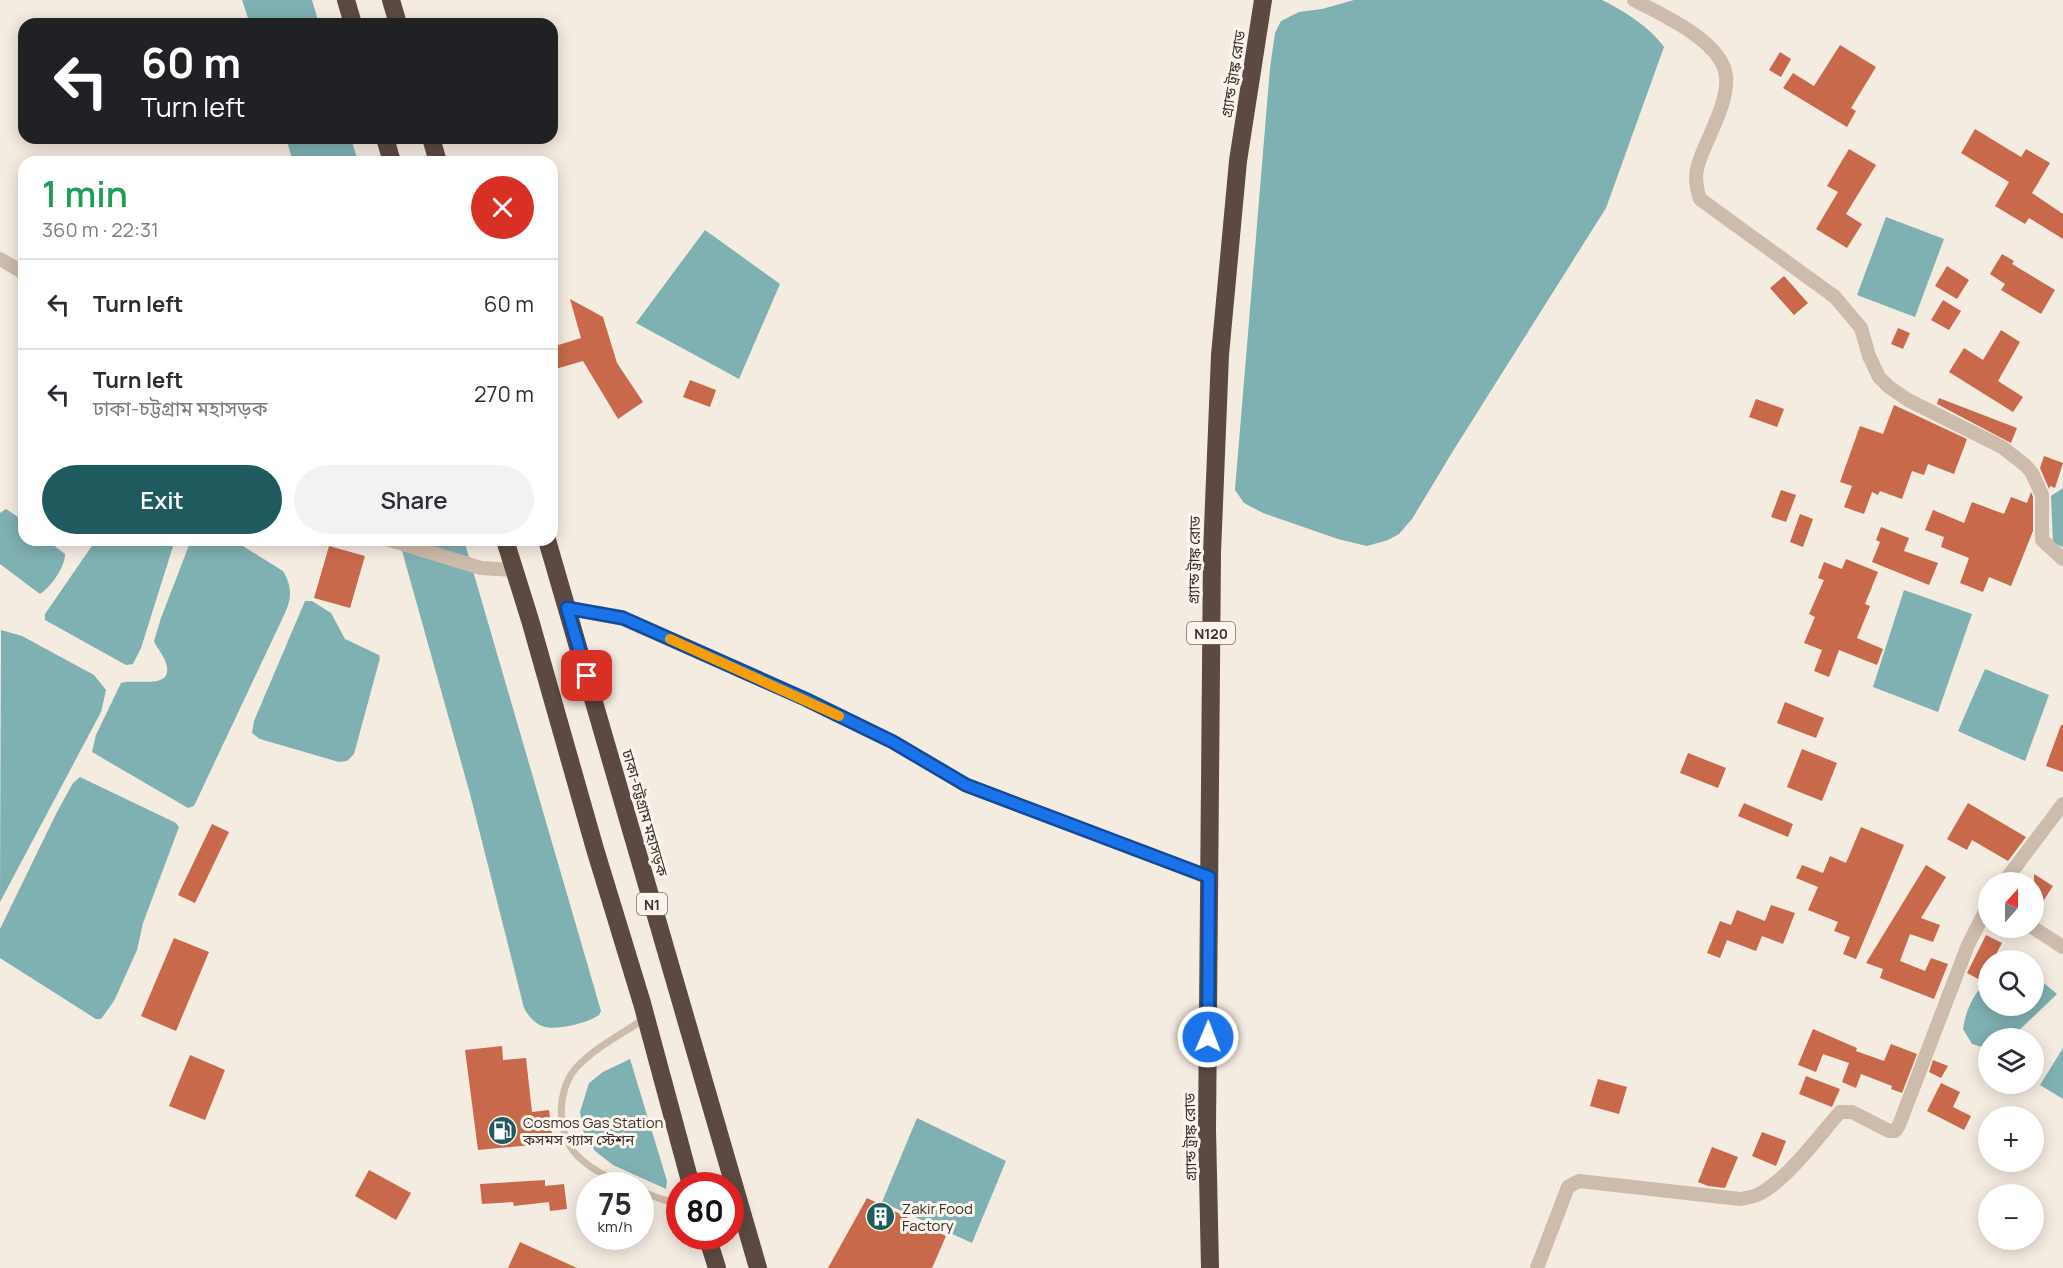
<!DOCTYPE html>
<html lang="en">
<head>
<meta charset="utf-8">
<style>
  body { margin:0; font-family:Manrope,"Noto Sans Bengali",sans-serif; background:#f2f2f3; color:#2b2b33; height:100vh; display:flex; flex-direction:column; font-size:22px; white-space:nowrap }
  * { box-sizing:border-box; margin:0 }
  p { font-size:20px; color:#7c7c81 }
  .icon { flex:none; width:33px; height:33px; fill:none; stroke:currentColor; stroke-width:2; stroke-linecap:round; stroke-linejoin:round }
  .map { position:relative; flex:1; overflow:hidden }
  .panel { position:absolute; left:18px; top:156px; width:540px; height:390px; display:flex; flex-direction:column; background:#fff; border-radius:18px; box-shadow:0 3px 15px #0003 }
  .panel>* { flex:none }
  .top-card { position:absolute; left:18px; top:18px; width:540px; height:126px; border-radius:18px; box-shadow:0 3px 15px #0003; background:#202124; color:#fff; overflow:hidden }
  .needle { width:39px; rotate:21deg }
  .controls { position:absolute; left:1978px; top:872px; display:grid; gap:12px }
  .controls a { display:grid; place-items:center; width:66px; height:66px; border-radius:50%; background:#fff; box-shadow:0 3px 15px #0003; font-size:30px }
  .speed { position:absolute; left:576px; top:1172px; display:flex; gap:12px; font-size:30px; font-weight:700; text-align:center }
  .speed>* { display:grid; place-content:center; width:78px; height:78px; border-radius:50%; background:#fff; box-shadow:0 3px 15px #0003; line-height:1 }
  .speed small { font-size:15px; font-weight:400 }
  .speed .limit { border:9px solid #d22; background:#fff; color:#111 }
  .pin { position:absolute; display:grid; place-items:center; width:51px; height:51px; color:#fff; margin:-26px; border-radius:12px; box-shadow:0 3px 9px #0006 }
  .me { position:absolute; width:66px; margin:-33px; rotate:1deg; stroke-linejoin:round; filter:drop-shadow(0 0 4px #0008) }
  .turn { display:flex; align-items:center; gap:21px; height:126px; padding:0 24px; font-size:27px }
  .turn .icon { width:78px; height:78px; stroke-width:2.5 }
  .turn b { display:block; font-size:42px; line-height:51px }
  .round { display:grid; place-items:center; flex:none; width:63px; height:63px; border-radius:32px; background:#f2f2f3 }
  .headline { display:flex; align-items:center; justify-content:space-between; height:102px; padding:0 24px }
  h1 { font-size:36px; font-weight:600; line-height:45px; color:#1e9e55 }
  .action { display:flex; gap:12px; margin-top:auto; padding:12px 24px }
  .action a { flex:1; height:69px; border-radius:36px; background:#1f5a5e; color:#fff; font-size:24px; font-weight:600; line-height:69px; text-align:center }
  .action a+a { background:#f2f2f3; color:#2b2b33 }
  ul { padding:0; list-style:none }
  li { display:flex; align-items:center; gap:18px; height:90px; padding:0 24px; border-top:2px solid #e1e1e2 }
  li div { flex:1 }
  li b { display:block; font-size:22px }
  li em { font-style:normal }
  .map>svg:first-child { display:block }
</style>
</head>
<body>
<div class="map">
<svg width="2063" height="1268" viewBox="0 0 2063 1268">
  <rect width="100%" height="100%" fill="#f4ebe1"/>
  <!-- water -->
  <path fill="#7fb0b2" d="M242,0h70l7,24h-69z
    M1354,0h248c22,11 48,27 62,47l-58,161 -153,243 -41,68 -13,15 -11,6 -21,6 -29,-7 -75,-26 -19,-10 -9,-13 35,-422 5,-35 6,-12 18,-9 23,-3z
    M286,138h65l7,24h-65z
    M1886,217l58,22 -29,78 -58,-22z
    M705,230l75,54 -41,95 -103,-56z
    M2063,488v59l-10,-4 -2,-47z
    M6,509l18,12v19h23l18,14c0,13 -14,33 -25,40l-40,-30v-51z
    M96,540h79l-34,108 -8,16 -7,1 -81,-45v-6z
    M191,540h42l50,31c9,15 9,27 2,42l-91,193 -6,2 -96,-56 4,-17 25,-52c12,-5 54,8 45,-20 -2,-8 -9,-14 -12,-22l7,-23z
    M399,540h65l137,471 -2,4c-11,8 -41,15 -54,12 -10,-3 -16,-10 -21,-19l-54,-214z
    M1904,590l68,24 -34,98 -65,-25z
    M305,601h7l19,12 14,26 34,16 1,3 -26,96 -7,7 -8,1 -79,-23 -8,-6 2,-12z
    M1,630l21,6 72,39 12,15 -5,22 -101,190z
    M1985,669l64,26 -24,66 -67,-30z
    M80,777l96,46 3,4 -36,96 -6,27 -23,51 -13,18h-5l-96,-61v-29l56,-115 17,-31z
    M2034,975l23,19 -46,44h-22v11l-17,-5 -9,-15c3,-20 11,-36 26,-50v26h45z
    M2063,1048v51l-23,-14z
    M630,1059l37,122 -1,8 -53,-24 -18,-14 -11,-17 -4,-22 9,-29 14,-11z
    M917,1118l89,43 -34,82 -90,-41z"/>
  <!-- building -->
  <path fill="#c8694b" d="M1840,45l36,22 -25,41 5,3 -9,16 -64,-39 10,-15 21,13z
    M1780,52l11,7 -10,18 -12,-7z
    M1975,129l46,28 5,-8 24,14 -18,30 31,21v25l-34,-21 -4,6 -30,-18 14,-24 -48,-29z
    M1849,149l27,16 -30,49 16,10 -15,24 -31,-19 22,-37 -11,-6z
    M2002,254l12,7 -2,3 43,26 -14,24 -40,-24 4,-6 -15,-10z
    M1947,266l22,14 -12,19 -22,-13z
    M1784,276l24,27 -14,12 -24,-27z
    M570,299l33,18 14,46 26,39 -25,17 -35,-58 -31,9v-23l29,-9z
    M1943,300l18,11 -12,19 -18,-10z
    M1898,328l12,5 -7,16 -12,-5z
    M2001,330l19,12 -22,39 25,16 -10,15 -64,-40 15,-24 19,12z
    M690,380l26,10 -6,17 -27,-10z
    M1939,398l78,30 -6,15 -74,-39z
    M1756,399l28,10 -7,18 -28,-10z
    M1894,405l73,34 -13,35 -26,-10 -4,11 -12,-4 -10,28 -22,-8 -2,4 -6,-3 -8,22 -20,-7 8,-21 -12,-4 20,-56 23,8z
    M2044,456l19,7 -8,25 -5,-2 -1,3 -9,-21z
    M1781,490l15,5 -10,27 -15,-5z
    M2031,492l2,5v34l-22,55 -22,-9 -6,15 -23,-9 9,-25 -28,-11 3,-10 -19,-7 8,-20 31,13 8,-21 32,12 7,-17 16,6z
    M1800,514l13,5 -10,28 -13,-5z
    M1881,527l28,11 -5,13 34,12 -9,22 -57,-23 8,-20 -4,-2z
    M329,546l36,10 -15,52 -36,-10z
    M1846,559l32,13 -13,32 5,2 -13,32 26,11 -6,16 -38,-15 -10,27 -15,-6 8,-21 -18,-7 11,-26 -6,-3 15,-34 -6,-2 6,-16 18,7z
    M1785,702l39,16 -8,20 -39,-15z
    M2061,725h2v47l-17,-6z
    M1802,749l35,14 -15,38 -35,-14z
    M1688,753l38,15 -8,20 -38,-15z
    M1744,803l49,21 -5,13 -50,-21z
    M1968,803l58,34 -18,24 -36,-21 -5,10 -20,-11z
    M212,824l17,8 -34,71 -17,-8z
    M1861,827l43,18 -48,114 -13,-5 7,-17 -16,-6 4,-9 -30,-12 10,-23 -22,-9 6,-13 21,8 7,-17 16,7z
    M1926,865l20,12 -25,41 19,7 -7,17 -23,-8 -10,27 25,10 6,-13 17,6 -14,35 -54,-21 3,-9 -17,-6z
    M2034,874l19,12 -19,29z
    M1771,905l24,8 -12,31 -21,-8 -6,15 -29,-11 -7,18 -13,-5 13,-32 11,4 6,-15 28,11z
    M1986,935l16,8 -9,17h-4v7l-7,14 -15,-8z
    M174,938l35,14 -33,79 -35,-15z
    M1813,1029l44,19 -1,3 28,10 7,-17 26,10 -15,39 -11,-4 1,-3 -31,-12 -5,14 -14,-6 7,-19 -26,-9 -7,18 -18,-7z
    M502,1046l1,14 23,-2 6,54 17,-2 4,33 -75,7 -13,-100z
    M190,1055l35,15 -20,50 -36,-14z
    M1933,1060l15,6 -7,12 -12,-6z
    M1806,1076l34,13 -8,18 -33,-13z
    M1598,1079l29,8 -8,27 -29,-8z
    M1941,1083l19,9 -7,15 18,9 -7,14 -37,-19z
    M1762,1132l24,9 -10,25 -24,-10z
    M1712,1147l26,10 -13,31 -17,-2 -10,-4z
    M369,1170l42,23 -15,27 -41,-24z
    M545,1180v6l19,-2 3,25 -17,2 -1,-9 -35,4 -1,-4 -31,2 -2,-20z
    M867,1198l79,38 -14,32h-104z
    M520,1242l57,26h-69z"/>
  <g fill="none" stroke-linecap="round" stroke-linejoin="round">
    <!-- lane -->
    <path stroke="#cdbbac" stroke-width="7" d="M626,1185c-15,-6 -32,-14 -44,-25 -26,-21 -27,-68 -6,-92 18,-20 46,-34 68,-49
      M640,1191l21,8 19,5"/>
    <!-- street -->
    <path stroke="#cdbbac" stroke-width="14" d="M1634,0c28,15 88,41 92,76 2,22 -11,47 -19,66 -10,23 -15,33 -7,57l135,98 26,31 8,28 10,21 10,10 19,13 94,47 23,18 7,8 10,22v45l21,19
      M0,259l24,14
      M390,540l91,28 33,2
      M567,608l56,11 182,80 88,43 73,43 243,92
      M2004,882l59,-78
      M2032,927l31,20
      M1537,1268l31,-81 11,-6 161,18c6,-1 13,-2 19,-5 28,-14 60,-58 81,-82h12l37,19h6l4,-6 69,-180 21,-41"/>
    <!-- highway -->
    <path stroke="#5c4a42" stroke-width="18" d="M346,0l7,24
      M391,0l7,24
      M385,138l7,24
      M431,138l7,24
      M505,540l25,80 65,229 47,154 49,182
      M547,540l211,728
      M707,1236l10,32
      M1210,1268l-3,-139 5,-576 8,-198 18,-194 25,-161"/>
  </g>
  <g fill="none" stroke-linecap="round" stroke-linejoin="round">
    <defs>
      <path id="route" d="M587,676l-20,-68 56,10 182,81 88,43 73,43 243,92 -1,160"/>
    </defs>
    <!-- route casing -->
    <use href="#route" stroke="#114b97" stroke-width="15"/>
    <!-- route -->
    <use href="#route" stroke="#1a73e8" stroke-width="10"/>
    <!-- slow -->
    <path stroke="#f59e0b" stroke-width="10" d="M670,639l169,77"/>
  </g>
  <!-- icons -->
  <defs>
    <symbol id="fuel-disc" viewBox="-11 -11 22 22"><circle r="9.5" fill="#1f5a5e" stroke="#fbf5ee"/><path d="M-5.5-6h7V0h2V4h1.3V-2.5L3-4.5l.8-.8L6-3V5H2.5V1h-1V6h-7ZM-4.2-4.7v3.2H.2V-4.7Z" fill="#fff"/></symbol>
    <symbol id="building-disc" viewBox="-11 -11 22 22"><circle r="9.5" fill="#1f5a5e" stroke="#fbf5ee"/><path d="M-4-6H4V6H1V3H-1V6H-4ZM-2.5-4.3h1.7v1.8h-1.7ZM.8-4.3h1.7v1.8H.8ZM-2.5-1h1.7V.8h-1.7ZM.8-1h1.7V.8H.8Z" fill="#fff"/></symbol>
  </defs>
  <g fill-rule="evenodd">
    <use href="#fuel-disc" x="486" y="1114" width="33" height="33"/>
    <use href="#building-disc" x="864" y="1200" width="33" height="33"/>
  </g>
  <g text-anchor="middle" dominant-baseline="central" stroke-width="6" stroke-linejoin="round" paint-order="stroke">
    <!-- shield labels -->
    <g fill="#fbf5ee" stroke="#756b66" stroke-width="1.5">
      <rect x="1187" y="622" width="48" height="22" rx="4.5"/>
      <rect x="637" y="893" width="30" height="22" rx="4.5"/>
    </g>
    <g font-size="14" font-weight="bold" fill="#3b302b">
      <text x="1211" y="633">N120</text>
      <text x="652" y="904">N1</text>
    </g>
    <!-- street labels -->
    <g font-size="15" fill="#3b302b" stroke="#fbf5ee">
      <text transform="translate(1233 74) rotate(-81)">গ্র্যান্ড ট্রাঙ্ক রোড</text>
      <text transform="translate(1194 560) rotate(-89)">গ্র্যান্ড ট্রাঙ্ক রোড</text>
      <text transform="translate(645 813) rotate(74)">ঢাকা-চট্টগ্রাম মহাসড়ক</text>
      <text transform="translate(1190 1137) rotate(-91)">গ্র্যান্ড ট্রাঙ্ক রোড</text>
    </g>
    <!-- poi labels -->
    <g font-size="15" fill="#3b302b" stroke="#fbf5ee" text-anchor="start">
      <text x="523" y="1122">Cosmos Gas Station<tspan x="523" dy="17">কসমস গ্যাস স্টেশন</tspan></text>
      <text x="902" y="1208">Zakir Food<tspan x="902" dy="17">Factory</tspan></text>
    </g>
  </g>
</svg>
<div class="controls">
<a><svg class="needle" viewBox="-14 -14 28 28"><path d="M0-13l5 13h-10z" fill="#e53935"/><path d="M0 13l5-13h-10z" fill="#7c7c81"/></svg></a>
<a><svg class="icon" aria-label="search" viewBox="0 0 24 24"><circle cx="10" cy="10" r="6"/><path d="M15 15l6 6"/></svg></a>
<a><svg class="icon" aria-label="layers" viewBox="0 0 24 24"><path d="M12 4l9 5-9 5-9-5zM3 14l9 5 9-5"/></svg></a>
<a>+</a>
<a>−</a>
</div>
<div class="speed"><div>75<small>km/h</small></div><div class="limit">80</div></div>
<div class="pin" style="left:587px;top:676px;background:#d93025"><svg class="icon" aria-label="arrive" viewBox="0 0 24 24"><path d="M6 21V4h12l-3 4 3 4H6"/></svg></div>
<svg class="me" style="left:1208px;top:1037px" viewBox="-20 -20 40 40"><circle r="17" fill="#1a73e8" stroke="#fff" stroke-width="3"/><path d="M0-11L8 9 0 5-8 9z" fill="#fff"/></svg>
<div class="top-card">
<div class="turn"><svg class="icon" aria-label="left" viewBox="0 0 24 24"><path d="M17 20v-9H6M10 6l-5 5 5 5"/></svg><div><b>60 m</b>Turn left</div></div>
</div>
<section class="panel">
<div class="headline"><div><h1>1 min</h1><p>360 m · 22:31</p></div><a class="round" style="background:#d93025;color:#fff"><svg class="icon" aria-label="close" viewBox="0 0 24 24"><path d="M6 6l12 12M18 6L6 18"/></svg></a></div>
<ul>
<li><svg class="icon" aria-label="left" viewBox="0 0 24 24"><path d="M17 20v-9H6M10 6l-5 5 5 5"/></svg><div><b>Turn left</b></div><em>60 m</em></li>
<li><svg class="icon" aria-label="left" viewBox="0 0 24 24"><path d="M17 20v-9H6M10 6l-5 5 5 5"/></svg><div><b>Turn left</b><p>ঢাকা-চট্টগ্রাম মহাসড়ক</p></div><em>270 m</em></li>
</ul>
<div class="action"><a>Exit</a><a>Share</a></div>
</section>
</div>
</body>
</html>
